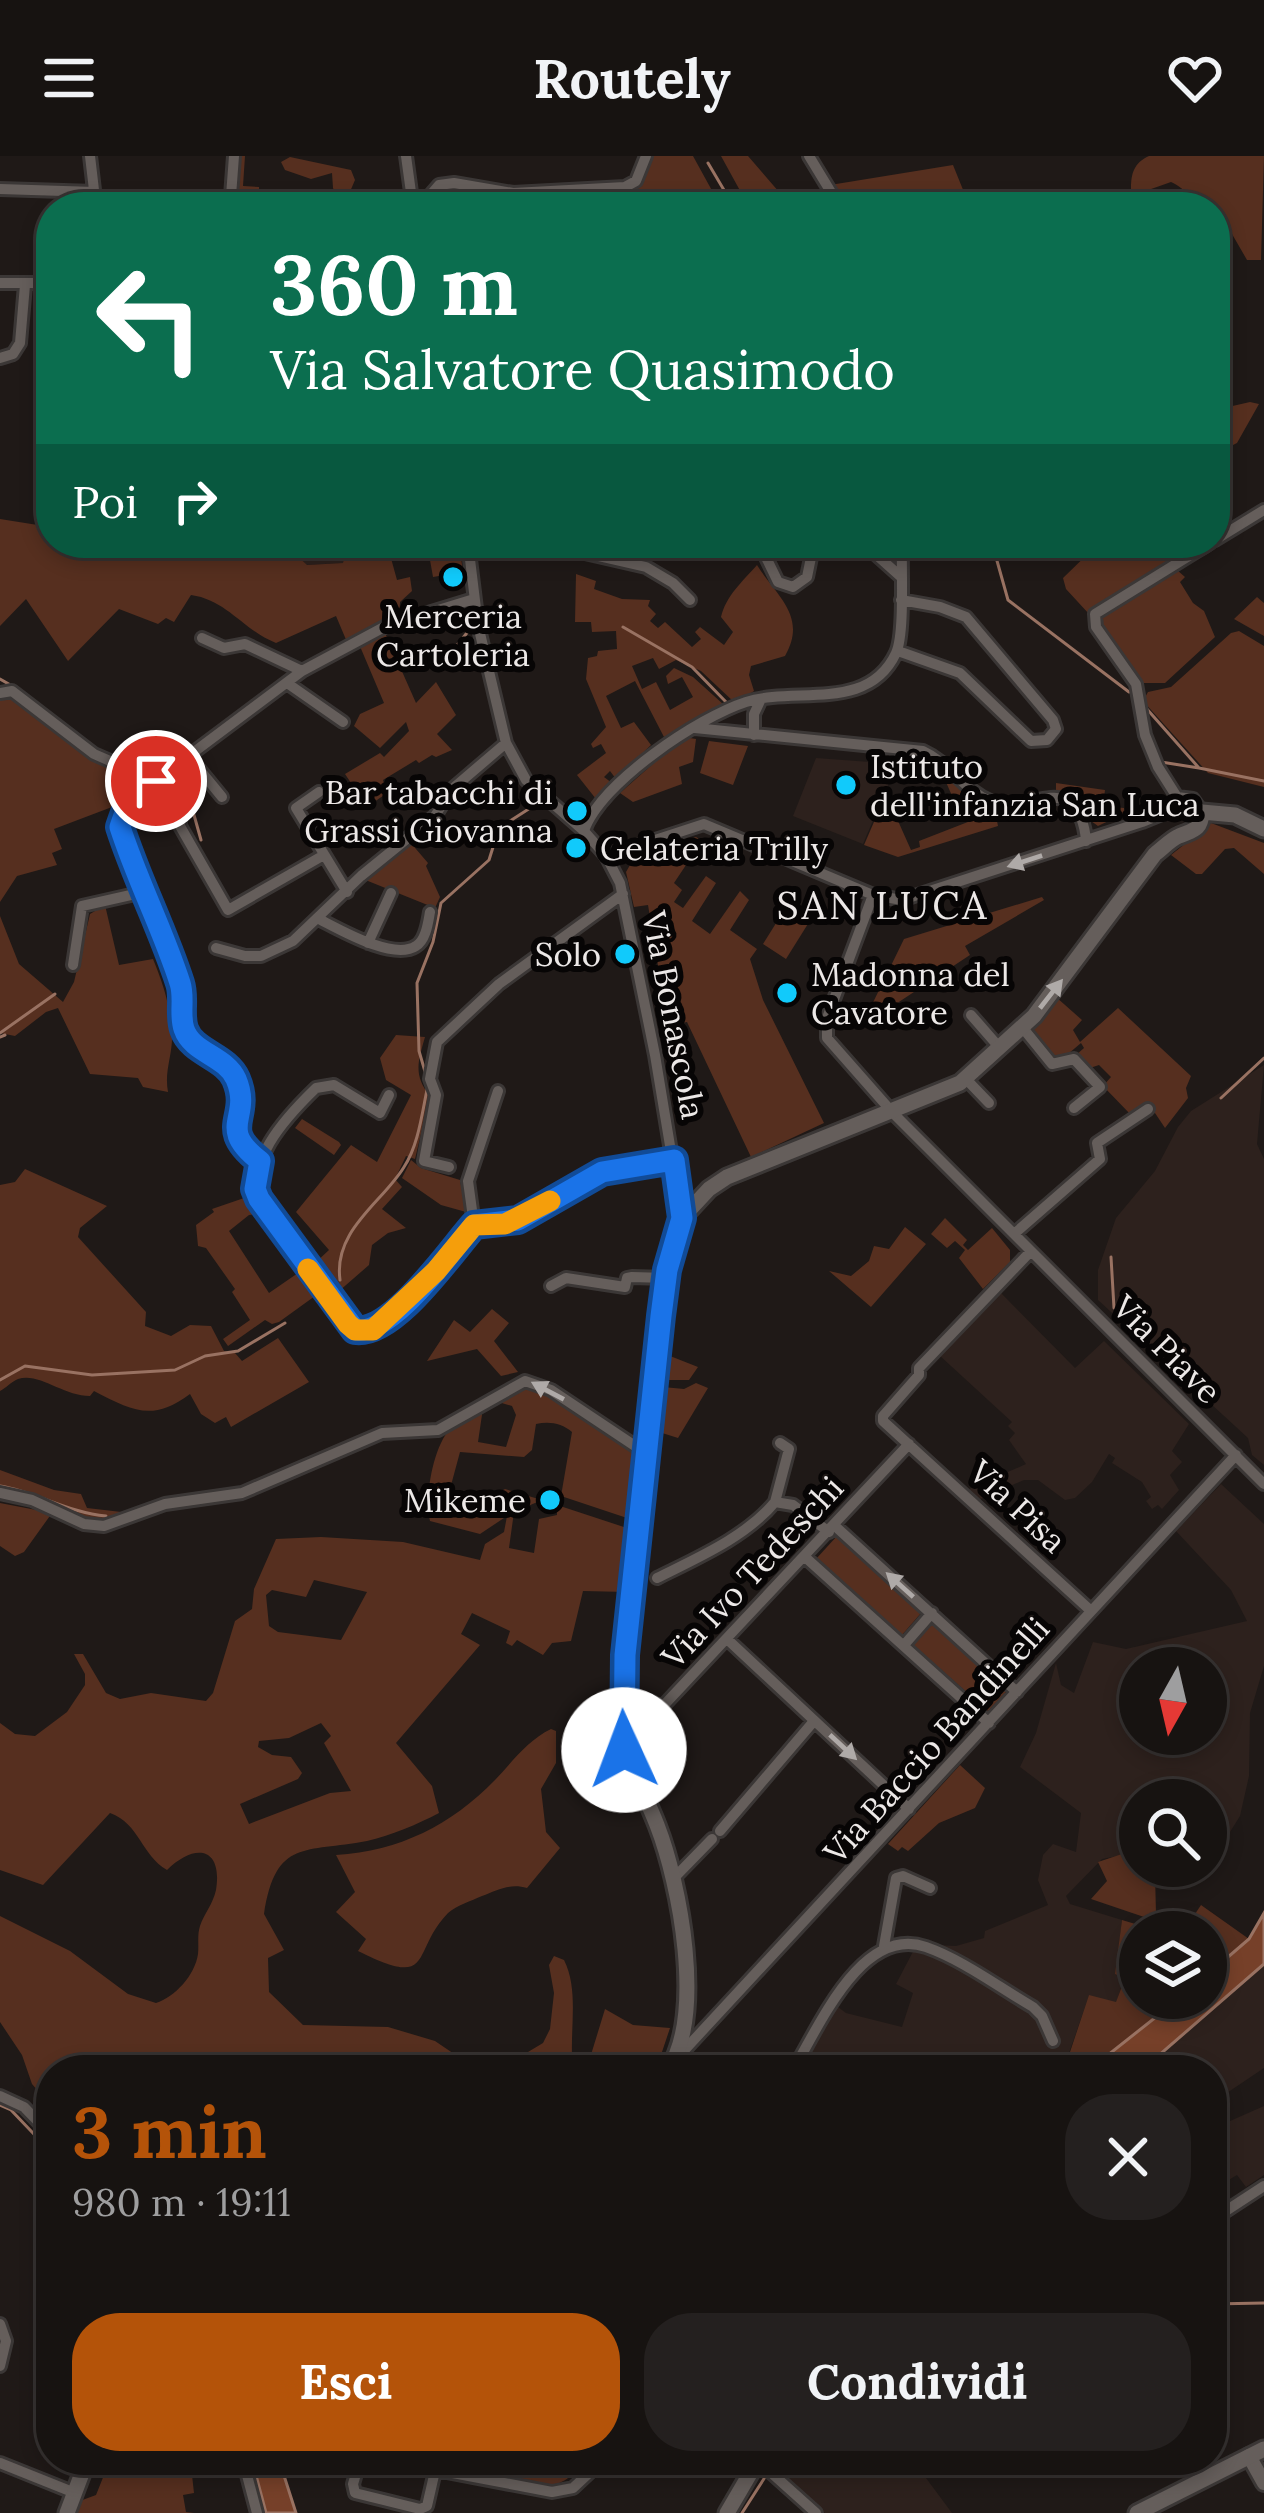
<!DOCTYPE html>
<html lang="it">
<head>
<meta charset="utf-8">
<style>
  body { margin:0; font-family:Lora,serif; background:#24201f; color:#f1f3f6; height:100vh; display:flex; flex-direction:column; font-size:45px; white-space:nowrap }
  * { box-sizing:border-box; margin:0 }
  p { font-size:39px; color:#9e9e9f }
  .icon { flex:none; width:66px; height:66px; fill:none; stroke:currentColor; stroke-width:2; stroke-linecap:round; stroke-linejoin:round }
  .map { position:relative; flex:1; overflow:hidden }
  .drawer { position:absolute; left:36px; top:1899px; width:1191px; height:420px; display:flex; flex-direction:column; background:#171311; border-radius:48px; box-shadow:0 6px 18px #0003,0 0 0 3px #363231 }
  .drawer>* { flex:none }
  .hud { position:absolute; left:36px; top:36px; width:1194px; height:366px; border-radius:48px; box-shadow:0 6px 18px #0003,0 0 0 3px #363231; background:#0b6e4f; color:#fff; overflow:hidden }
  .needle { width:78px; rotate:188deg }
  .tools { position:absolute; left:1119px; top:1491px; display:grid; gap:24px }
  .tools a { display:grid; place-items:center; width:108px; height:108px; border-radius:50%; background:#171311; box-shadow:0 6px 18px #0003,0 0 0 3px #363231; font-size:60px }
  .pin { position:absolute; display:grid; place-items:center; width:102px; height:102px; color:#fff; margin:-51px; border:6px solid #fff; border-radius:50%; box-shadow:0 3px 12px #0007 }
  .me { position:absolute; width:132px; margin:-66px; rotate:358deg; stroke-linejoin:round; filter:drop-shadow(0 0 9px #0008) }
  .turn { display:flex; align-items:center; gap:42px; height:252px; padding:0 36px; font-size:54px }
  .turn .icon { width:156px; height:156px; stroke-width:2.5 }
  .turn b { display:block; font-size:84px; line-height:102px }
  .then { display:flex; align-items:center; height:114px; padding:0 36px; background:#0003; gap:24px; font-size:45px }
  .round { display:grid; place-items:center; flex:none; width:126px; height:126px; border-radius:48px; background:#24201f }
  .head { display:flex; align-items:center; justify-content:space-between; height:204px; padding:0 36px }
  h1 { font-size:72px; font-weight:700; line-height:90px; color:#b45309 }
  .action { display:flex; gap:24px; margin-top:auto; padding:24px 36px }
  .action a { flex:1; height:138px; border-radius:48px; background:#b45309; color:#fff; font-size:48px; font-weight:700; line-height:138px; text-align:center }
  .action a+a { background:#24201f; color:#f1f3f6 }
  header { display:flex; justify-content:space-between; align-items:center; height:156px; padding:0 36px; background:#171311; font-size:54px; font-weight:700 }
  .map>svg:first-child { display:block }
</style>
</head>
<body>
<header><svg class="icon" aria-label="menu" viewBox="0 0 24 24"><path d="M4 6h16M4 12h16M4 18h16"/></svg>Routely<svg class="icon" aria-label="heart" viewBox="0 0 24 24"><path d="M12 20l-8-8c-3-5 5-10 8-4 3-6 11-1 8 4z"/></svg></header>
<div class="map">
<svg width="1264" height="2357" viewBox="0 0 1264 2357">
  <rect width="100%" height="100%" fill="#1f1917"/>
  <!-- built -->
  <path fill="#2d211d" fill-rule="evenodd" d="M608,36l3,15h-107l-3,-8z
    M283,387h66l-5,20 -38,2z
    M816,602l81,6 -34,80 -70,-28z
    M1264,909l-7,79 7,15v306l-12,-10 -4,-17 -150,-138v-30l18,-52 39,-47 23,-44 13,-16z
    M1001,1137l74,75 29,-27 85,83 -17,27 10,11 -12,13 9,15 -17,19 -4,-4 -6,4 -6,-8 5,-4 -9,-15 -30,-19 3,-5 -6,-4 -17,28 -17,16 -10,2 -27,-20h-14l-46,20 -9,-11 57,-25 -17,-24 6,-7 -7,-7 4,-4 -73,-67z
    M1221,1328l43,40v142l-14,47 -1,63 -9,40 -20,32 -3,-4 -11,-1v-43h-66v52l-38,7 -36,37 4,8 52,16 -4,35 7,22 -9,26 -27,-7 -20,57 -2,11 19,6h-292l40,-66 12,9 56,14 11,-34 -17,-9 21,-40 39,2 28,-8 1,-7 63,-26 -10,-25 5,-25 10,-11 23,8 5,-39 -61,-46 16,-34 20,-70 5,22 13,8 19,-51 33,7 121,-28 -16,-31 -55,-59zM1140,1512h66v66h-66z
    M1264,1808v104l-52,35v-33h-70z
    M1264,1950v69l-18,12 -9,-12 -25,15v-61z
    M784,2304h156l-14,18 26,35h-127l-47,-41z"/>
  <!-- green -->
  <path fill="#562f1f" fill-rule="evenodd" d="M240,0h5l-2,30 16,1v20l-21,-7z
    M653,0h40l28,51h-14l-1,-7 -64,-2 -8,9h-23v-11l25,-3z
    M721,0h27l44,51h-43z
    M1149,0h115l-3,104h-14l-15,-26 -17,-18v-9c-15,0 -30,-19 -44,-25l-34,12 -6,-5c0,-16 3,-26 18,-33z
    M290,1l61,13 4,10 -6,14 7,13h-15l-8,-19 -1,-15 -21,6 -26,-9 -4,-8z
    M953,9l17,42h-126l-14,-22z
    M1250,246l9,2 -22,39 -16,8 -6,9v-50z
    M0,363l44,7 7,-3v20h232l24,22 36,-2 6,-20h45l1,4 -6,4 8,29 13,-3 2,14 -12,11c1,26 -33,31 -53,40l-11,-26 -60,27c-33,-13 -49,-43 -85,-48l-17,27 -8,-4 -8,6 -39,-15 -51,52 -42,-62 -26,27z
    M427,387h32l4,29 -30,5z
    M1099,387h90l4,5 -104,66 -23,-25 -3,-11z
    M757,409c19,31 51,51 28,91l-34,10 -2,9 5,16 -19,12 -34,-32 -25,-11 -17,9 -6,-11 -21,8 10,23 14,-7 14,28 23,-13 -11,-20 -14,7 -2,-8 8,-8 19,9 30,27 -59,33 -29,-56 -29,15 15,32 13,-6 17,23 -35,34 -6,-8 -6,6 8,6 -16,16 -19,-24 29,-22 -5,-9 -8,4 -2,-4 15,-17 -20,-48 2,-21 9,-2 1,-5 19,-2 -1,-18 -24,1 -1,-10h-16l1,-48 20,7 -2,8 28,10 28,1 -2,6 8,8 -6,7 8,7 7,-6 27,25 9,-8 -6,-7 5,-5 24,18 9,-13 -12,-15c5,-21 21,-35 36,-52z
    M1177,414l8,7 -5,5 13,21 11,8 11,26 -50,46h-22l-44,-60 1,-7z
    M1257,441l7,6v33l-30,-17z
    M1239,475l25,15v141l-56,-14 -65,-72 5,-9 23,-5 60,-54z
    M385,477l31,70 20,-21 20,33 -19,19 15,16 -16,7 -4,-2 -13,8 -3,-3 -33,20 4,13 -20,14 -22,-33 35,-21 4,4 25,-26 -3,-9 -26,26 -26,-22 6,-12 24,-11 -25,-59z
    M4,539l11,2 78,60 46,20 2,7 -12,1 -17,22 -58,22 8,20 -10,4 5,12 -40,11 -17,26v-205z
    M690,582l6,1 -3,23 -14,5 3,17 -49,18 -13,-9 44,-39z
    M709,585l39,5 -15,39 -33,-12z
    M910,599c36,8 50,45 82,57l-32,2 -18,-41 -10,-8 -18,8 -11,-11z
    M1056,627l49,7 -2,16 21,2 1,5 -27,13 -14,-10 5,-2 -2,-6 -5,2 -12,-16 -14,-2z
    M886,638l25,56 9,-3 -1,-6 54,-21 24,1 1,5 -100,31 -34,-12z
    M1211,667l53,20v31l-30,-26 -9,1 -23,25h-6l-25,-19z
    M696,681l6,4 -28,42 8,7 -8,12 9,6 23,-32 10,7 -24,38 18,13 30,-43 9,9 -19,30 27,19 -7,10 13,41 61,123 -73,34 -64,-135 -19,4 -20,-121 -14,2 -8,-35 8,-14z
    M410,686l18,21 -2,3 14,31 -5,11 -72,-29z
    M1042,741l2,3 -79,46 5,9 -109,72 43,-88z
    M788,748l23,15 -25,40 -23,-15z
    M105,749l14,60 34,-6c10,24 18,49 19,75 1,20 -8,37 -4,58l-25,-5 -5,-9 -48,-4 -32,-66 -12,4 -31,24 -15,-3v-117l19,48 44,38 11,-20 16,-68z
    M1056,841l26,23 -9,10 7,12 38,-34 73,68 -5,12 2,10 -23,30 -16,-24 -17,12 -29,-30 8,-9 -12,-12 -9,3 -14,-13 8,-7 -3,-5 -20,17h-9l-23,-32z
    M396,879l29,2c-7,25 -12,38 5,59l-15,63 -9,-3 -11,23 7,8 -20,22 24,19 -18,5 -16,12 -3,20 -31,27 -23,-29 14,-13 -33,-38 55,-67 26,17 34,-67 -25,-15 -6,-22z
    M302,963l37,23 2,3 -7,10 -39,-27z
    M411,1004l10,8 39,12 6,32 -25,-7 -39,-27z
    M25,1013l82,37 -27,22 -2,9 68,75 -1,14 26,10 19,-11 21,1 13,25 11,2 7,8 36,-23 31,44 -78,45 -5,-10 -11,6 -14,-9 -11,-20c-38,28 -57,17 -96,-3l-4,5c-27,0 -51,-24 -72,-17 -7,3 -12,9 -18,12v-206l15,-3z
    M247,1041l10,17 -8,1 -20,16 40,62 29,-20 17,23 -36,26 -7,2 -7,-4 -37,26 -5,-7 27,-19 -18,-28 3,-3 -29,-41 -8,-2 -2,-21 18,-13 -2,-3z
    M945,1062l22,22 -4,5 5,5 24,-22 18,22v12l-27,27 -24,-31 6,-8 -10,-9 -8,7 -16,-14z
    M905,1071l21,17 -55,63 -42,-36 22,5 18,-15 5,-15 15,3z
    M492,1153l17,14 -15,18 24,31 -17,4 -24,-27 -50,12 27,-41 16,12z
    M665,1198l33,13 -9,13h-26z
    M696,1227l12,5 -30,50 -19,-6 4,-45 21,2z
    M520,1229c36,0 89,48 119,68l-6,67 -72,-24 11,-64c-10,-9 -23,-11 -36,-8l-4,26 -8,7 -64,-5 -10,37 35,11 20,-11 37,11 -28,12 -5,36 25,5 5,-34 18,-4v-10l76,25 -6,62 -44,-1 -12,50 -19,2 -9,12 -26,-15 -5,6 -6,-3 4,-12 -38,-18 -11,21 19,11 -84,98 36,43 7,27c-21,11 -49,23 -72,28 -62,12 -91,-3 -103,73l20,36 -16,8 1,34 34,33 85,2 47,14 31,21 24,3 23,-4 30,-18 7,-14 4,-36 -5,-28 5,-9 10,4c14,28 7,63 8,94l4,7 14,-3 15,-49 28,16 37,3 -14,42h-605v36l-19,-22 -10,-29 -22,-33v-106l70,35 58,43 28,9c19,-6 39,-28 42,-49 1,-10 -1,-19 2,-28 4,-12 13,-22 16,-36 7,-44 -22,-47 -49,-20 -26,-15 -27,-46 -57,-57l-67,72 -43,-15v-147l15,11 20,2 32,-24 18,-27v-11l-11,-20h9l23,39 14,6 31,-6 55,8 7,-8 22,-72 17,-12 2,-20 22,-50 45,-2 82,5 77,18 5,-16 19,-12 3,-16 -27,18 -50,-13c-6,-22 3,-74 20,-92 8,-9 22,-15 33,-21l-5,34 28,5 10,-32 -4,-9 -17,-5zM314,1424l53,12 -26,48 -63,-8 -9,-6 -3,-31 6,-5 34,7zM321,1567l10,13 -7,7 27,48 -21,2 -81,31 -9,-20 58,-25 4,-6 -11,-16 -19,-2 -14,-8 1,-6 30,-3z
    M0,1314l54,20 27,4 6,14 43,5c-44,19 -54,-2 -91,-16 -12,-5 -27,-5 -39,-7z
    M0,1347l52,10 -28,39 -9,4 -15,-10z
    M837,1380l85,76 -20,23 -86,-76z
    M933,1467l75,67 -20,21 -75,-66z
    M551,1573l5,2v32l-15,26 5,43 14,16 -33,40c-17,-5 -30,2 -45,8 -11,5 -25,9 -34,17 -38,39 -12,77 -90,38l8,-12 -30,-27 19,-20 -19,-37c64,-4 115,-30 159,-75 17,-18 33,-40 56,-51z
    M960,1609l25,23 -10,20 -36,15 -31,28 -6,-4 -4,4 -10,-7z
    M1134,1694l6,2v14h27l-12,7 1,41 -9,4 -56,-19 16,-18 -9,-19z
    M1201,1749l48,34 -43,37v-44h-23z
    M1122,1764l40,12h-22v66h40l-65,55 -29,17 -20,-6 23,-69 27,7 9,-24 -10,-4z
    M110,2304h59l3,11 19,-5 3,27 -11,2 3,17 8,1h-120l3,-11 19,-7z
    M521,2304h65c-26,30 -31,27 -69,21z"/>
  <!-- water -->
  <path fill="#764029" stroke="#997262" stroke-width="3" d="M1264,1757v51l-122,106h-53l91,-72h26v-22l43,-37z
    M252,2304h27l17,53h-30z"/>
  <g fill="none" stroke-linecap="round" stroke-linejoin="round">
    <!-- stream -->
    <path stroke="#997262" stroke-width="3" d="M708,7l26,44
      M992,387l16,57 121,92
      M623,471l69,40 35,36
      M451,497l19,-24
      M0,523l14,8
      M1146,552l53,60 65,13
      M1161,606l38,6
      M136,611l24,2 10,-6
      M187,634l14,50
      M0,877l55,-39
      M0,881l5,-2
      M426,919l-7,-24 -2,-68 16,-41 8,-39 48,-43 10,-32 39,-25
      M1221,942l43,-40
      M1111,1101l3,51
      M340,1124c-7,-50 43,-78 64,-113 15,-23 18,-55 24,-82
      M0,1224l25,-14 67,9 83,-5 30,-14 33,-5 47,-28
      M0,1330c37,6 69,27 106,30
      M0,1949l11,5 40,42
      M1212,2148l52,-1
      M742,2357l25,-39"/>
    <defs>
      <path id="minor" d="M90,0l6,51
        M234,0l-3,40 4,11
        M406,0l7,51
        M809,0l31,51
        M0,33l95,3
        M420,51l19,-22 15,-2 59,10 112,-6 11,-6 10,-25
        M0,127h51
        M0,202l13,-4 7,-11 5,-58
        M1215,384l49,-30
        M468,387l10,82 28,118 20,37 58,51 22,25 14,27 35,172 27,163
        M541,387l105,24 27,16 17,17
        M759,387l19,39 15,5 14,-10 7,-34
        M863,387l37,33
        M202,482l22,10 21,-4 57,27
        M898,495l62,22 71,68 16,-1 9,-11 -3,-9 -87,-103 -26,-10 -39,-7
        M287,527l56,39
        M0,537l12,-2 82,63 62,27
        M695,572l228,23c27,12 41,40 69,51 27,10 54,-11 74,-2 14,6 19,27 20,41
        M754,579v-21l7,-15
        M190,602l32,39
        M179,608l1,62 48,84 96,-55
        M319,636l-23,16 51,84
        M1177,641l-19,-30 -13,-32 -9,-51 -40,-57 -1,-13 115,-71
        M584,675c16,-48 115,-114 162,-129 50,-16 122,11 150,-49 9,-19 5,-85 6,-110
        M606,700l98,-32 169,71 29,5 240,-78 22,-9 13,-16 16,2 9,13
        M873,739l-46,123v20l66,75 371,371
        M317,762c22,11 76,43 99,28 10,-6 12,-23 14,-34
        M368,787l23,-50
        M216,792l29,8h16l32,-15 68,-65 74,-60 16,-26 55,-47
        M73,809l9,-59 62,-14
        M971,859l28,32
        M1022,871l30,37 22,-5 26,28 -26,21
        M965,922l24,25
        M389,939l-9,18 -46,-28 -18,3c-29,28 -77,78 -52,120l91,122c38,6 95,-78 119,-105l44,-5 83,-48 73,-13
        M260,1005l-23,-21 3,-41 -5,-23 -49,-42 -6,-53 -55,-139 -4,-26 17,-22 164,-123 84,-45 88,-27
        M449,1011l-25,-6 12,-66 -6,-16 7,-37 62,-58 124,-90
        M474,1069l-6,-44 30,-90
        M1014,1078l86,-75 -3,-16 51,-34
        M1031,1095l-112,117v7l-36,41v5l207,189
        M551,1130l15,-8 59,9 2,-9 5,-1 34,1
        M0,1337l32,7 52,24 20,2 61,-22 77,-11 140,-60 56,-3 87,-49 26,9 96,64
        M775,1346l14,-53 -9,-6
        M835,1370l182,166
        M805,1401l184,166
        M657,1422c40,-20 89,-41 118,-76l18,3 36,27
        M727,1483l182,170
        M904,1489l28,-32
        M622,1546l29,5 14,-3 244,-260
        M720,1675l94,-110
        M673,1723l39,-40
        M884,1790l12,-68 7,-2 27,12
        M678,1901l558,-602
        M793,1914c27,-45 69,-145 133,-123 37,13 74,41 107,60l9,9 11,25
        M0,1940l24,11 27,28
        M1212,2064l52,-34
        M0,2168l6,17 -6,25
        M243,2304l14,53
        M360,2304l-7,24 2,9 65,16 7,-3 8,-35
        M384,2304l168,32 21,-4 30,-28
        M758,2305l58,52
        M0,2307l75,30"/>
      <path id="tertiary" d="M1249,2300l15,27"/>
      <path id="secondary" d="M668,1914c37,-55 12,-186 -11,-245 -19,-49 -36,-66 -35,-123l45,-432 15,-52 27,-29 18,-12 233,-94 74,-67 121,-162c7,-5 16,-15 24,-18 14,-6 22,-5 23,-24l33,3 29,14
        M67,2357l20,-53
        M727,2357l31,-53
        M1137,2357l127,-64"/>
    </defs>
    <!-- minor casing -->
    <use href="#minor" stroke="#3b3736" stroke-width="16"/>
    <!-- tertiary casing -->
    <use href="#tertiary" stroke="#3b3736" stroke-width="20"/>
    <!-- secondary casing -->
    <use href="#secondary" stroke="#3b3736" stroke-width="21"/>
    <!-- minor -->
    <use href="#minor" stroke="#655e5b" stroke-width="10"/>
    <!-- tertiary -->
    <use href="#tertiary" stroke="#655e5b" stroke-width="14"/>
    <!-- secondary -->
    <use href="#secondary" stroke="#655e5b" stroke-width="15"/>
  </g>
  <!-- one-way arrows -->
  <defs><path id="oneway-solid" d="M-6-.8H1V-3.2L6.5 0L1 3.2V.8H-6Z" transform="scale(3)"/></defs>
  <g fill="#afaaa8">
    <use href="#oneway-solid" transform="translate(1025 705) rotate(162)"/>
    <use href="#oneway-solid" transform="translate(1051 838) rotate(-52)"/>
    <use href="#oneway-solid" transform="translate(548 1235) rotate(-152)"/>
    <use href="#oneway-solid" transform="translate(900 1429) rotate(-138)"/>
    <use href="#oneway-solid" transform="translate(843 1591) rotate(43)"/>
  </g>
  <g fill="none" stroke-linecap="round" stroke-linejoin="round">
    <defs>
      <path id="route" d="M156,625l-28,23 -8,23c17,53 43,103 60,156 5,15 -1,31 4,46 8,24 42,27 52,50 17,40 -21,47 24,82l-5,28 4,10 96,131c38,6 95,-78 119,-105l44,-5 84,-48 72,-12 8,58 -15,52 -6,46 -36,339 -1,95"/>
    </defs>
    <!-- route casing -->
    <use href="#route" stroke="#114b97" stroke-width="30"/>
    <!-- route -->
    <use href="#route" stroke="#1a73e8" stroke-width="21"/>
    <!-- slow -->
    <path stroke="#f59e0b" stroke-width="21" d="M308,1113l40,55 7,6h18l63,-59 38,-46 31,-1 45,-23"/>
  </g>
  <!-- markers -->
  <g fill="#11cafb" stroke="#070505" stroke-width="4.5">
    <circle cx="453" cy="421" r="12"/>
    <circle cx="846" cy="629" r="12"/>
    <circle cx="577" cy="655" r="12"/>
    <circle cx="576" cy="692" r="12"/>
    <circle cx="625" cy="798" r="12"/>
    <circle cx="787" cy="837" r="12"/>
    <circle cx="550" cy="1344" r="12"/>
  </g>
  <g text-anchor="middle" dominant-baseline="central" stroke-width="12" stroke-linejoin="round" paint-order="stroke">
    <!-- poi labels -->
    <g font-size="33" fill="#ece8e7" stroke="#070505" text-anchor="start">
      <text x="453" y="460" text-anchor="middle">Merceria<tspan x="453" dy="38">Cartoleria</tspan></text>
      <text x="870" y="610">Istituto<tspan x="870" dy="38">dell'infanzia San Luca</tspan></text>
      <text x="553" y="636" text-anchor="end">Bar tabacchi di<tspan x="553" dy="38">Grassi Giovanna</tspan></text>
      <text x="600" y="692">Gelateria Trilly</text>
      <text x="601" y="798" text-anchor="end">Solo</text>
      <text x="811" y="818">Madonna del<tspan x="811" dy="38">Cavatore</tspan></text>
      <text x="526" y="1344" text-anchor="end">Mikeme</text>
    </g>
    <!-- street labels -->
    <g font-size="33" fill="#ece8e7" stroke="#070505">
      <text transform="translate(674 859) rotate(79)">Via Bonascola</text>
      <text transform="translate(1167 1193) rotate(45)">Via Piave</text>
      <text transform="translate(1018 1350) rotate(43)">Via Pisa</text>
      <text transform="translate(752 1416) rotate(-47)">Via Ivo Tedeschi</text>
      <text transform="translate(936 1584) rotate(-48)">Via Baccio Bandinelli</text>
    </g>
    <!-- quarter labels -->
    <g font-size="39" letter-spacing="3" fill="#ece8e7" stroke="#070505">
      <text x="883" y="749">SAN LUCA</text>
    </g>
  </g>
</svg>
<div class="tools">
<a><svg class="needle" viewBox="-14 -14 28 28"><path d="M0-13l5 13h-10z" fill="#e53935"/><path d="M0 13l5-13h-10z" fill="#9e9e9f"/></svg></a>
<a><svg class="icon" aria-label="search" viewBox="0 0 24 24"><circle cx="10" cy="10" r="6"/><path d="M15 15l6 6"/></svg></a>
<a><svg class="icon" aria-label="layers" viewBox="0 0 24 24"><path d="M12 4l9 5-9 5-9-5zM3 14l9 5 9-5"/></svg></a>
</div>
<div class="pin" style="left:156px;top:625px;background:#d93025"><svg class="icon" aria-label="arrive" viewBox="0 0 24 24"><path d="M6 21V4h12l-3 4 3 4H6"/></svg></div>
<svg class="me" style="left:624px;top:1594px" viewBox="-20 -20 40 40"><circle r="19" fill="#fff"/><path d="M0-13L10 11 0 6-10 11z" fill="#1a73e8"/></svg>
<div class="hud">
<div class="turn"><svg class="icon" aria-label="left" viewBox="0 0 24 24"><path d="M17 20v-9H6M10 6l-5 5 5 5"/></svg><div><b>360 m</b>Via Salvatore Quasimodo</div></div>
<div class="then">Poi<svg class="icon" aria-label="right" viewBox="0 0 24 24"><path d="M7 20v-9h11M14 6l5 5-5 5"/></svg></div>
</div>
<section class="drawer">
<div class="head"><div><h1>3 min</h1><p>980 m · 19:11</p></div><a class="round"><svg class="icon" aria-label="close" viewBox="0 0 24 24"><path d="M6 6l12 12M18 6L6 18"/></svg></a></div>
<div class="action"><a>Esci</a><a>Condividi</a></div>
</section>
</div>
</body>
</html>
